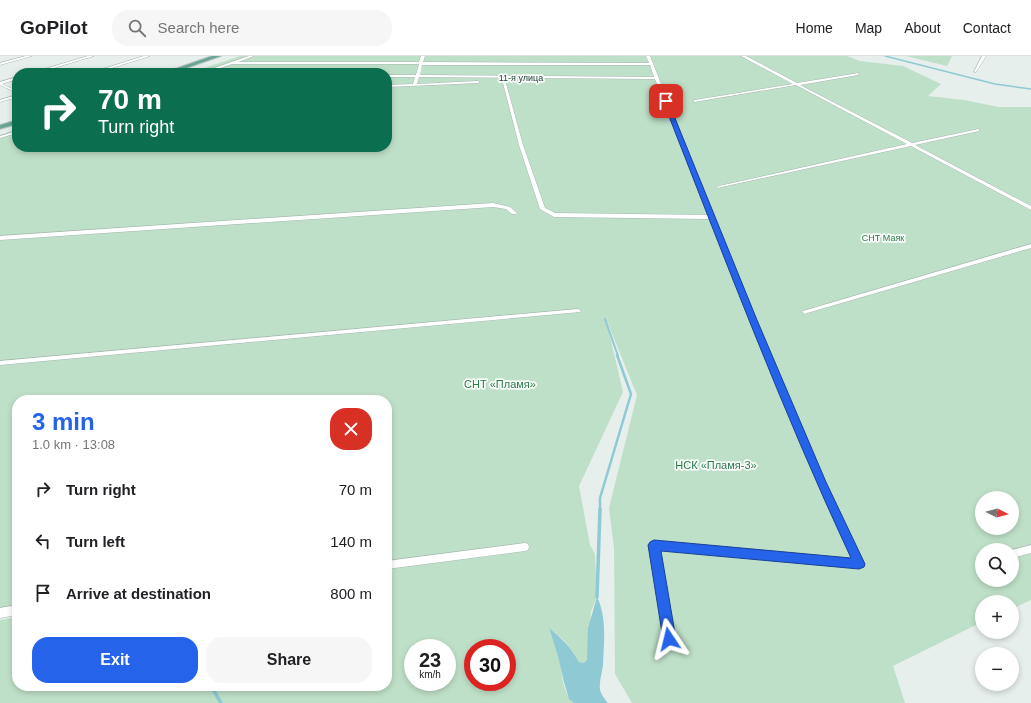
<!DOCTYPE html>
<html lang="en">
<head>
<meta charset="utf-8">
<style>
  body { margin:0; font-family:Helvetica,sans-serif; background:#f6f6f6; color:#202124; height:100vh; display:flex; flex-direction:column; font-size:15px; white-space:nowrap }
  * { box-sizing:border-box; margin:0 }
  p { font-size:13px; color:#757577 }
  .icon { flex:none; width:22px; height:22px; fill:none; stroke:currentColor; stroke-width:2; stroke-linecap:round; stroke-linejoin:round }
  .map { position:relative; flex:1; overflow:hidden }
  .sheet { position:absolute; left:12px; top:339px; width:380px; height:296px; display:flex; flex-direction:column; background:#fff; border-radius:16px; box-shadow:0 2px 6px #0003 }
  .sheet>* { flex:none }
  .banner { position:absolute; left:12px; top:12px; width:380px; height:84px; border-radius:16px; box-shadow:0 2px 6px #0003; background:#0b6e4f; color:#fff; overflow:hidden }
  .needle { width:26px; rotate:96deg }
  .controls { position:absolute; left:975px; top:435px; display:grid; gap:8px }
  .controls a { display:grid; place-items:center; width:44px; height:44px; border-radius:50%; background:#fff; box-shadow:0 2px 6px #0003; font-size:20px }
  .speed { position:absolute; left:404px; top:583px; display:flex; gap:8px; font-size:20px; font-weight:700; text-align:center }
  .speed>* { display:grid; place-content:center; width:52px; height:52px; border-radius:50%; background:#fff; box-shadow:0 2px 6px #0003; line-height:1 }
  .speed small { font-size:10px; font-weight:400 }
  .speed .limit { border:6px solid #d22; background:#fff; color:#111 }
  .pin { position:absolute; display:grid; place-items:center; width:34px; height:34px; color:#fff; margin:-17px; border-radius:8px; box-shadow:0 2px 6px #0006 }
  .me { position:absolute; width:44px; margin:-22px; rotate:350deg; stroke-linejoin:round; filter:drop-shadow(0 0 3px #0008) }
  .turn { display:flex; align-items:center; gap:14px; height:84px; padding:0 20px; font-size:18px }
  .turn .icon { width:52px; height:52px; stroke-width:2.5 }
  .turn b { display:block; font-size:28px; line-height:34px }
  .round { display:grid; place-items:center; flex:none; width:42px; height:42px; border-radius:16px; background:#f6f6f6 }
  .overview { display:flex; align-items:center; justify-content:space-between; height:68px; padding:0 20px }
  h1 { font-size:24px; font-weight:600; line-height:30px; color:#2563eb }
  .action { display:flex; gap:8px; margin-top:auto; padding:8px 20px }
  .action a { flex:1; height:46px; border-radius:16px; background:#2563eb; color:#fff; font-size:16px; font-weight:600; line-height:46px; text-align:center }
  .action a+a { background:#f6f6f6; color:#202124 }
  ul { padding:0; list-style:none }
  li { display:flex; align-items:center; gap:12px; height:52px; padding:0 20px }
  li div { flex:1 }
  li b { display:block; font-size:15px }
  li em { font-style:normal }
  header { display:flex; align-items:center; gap:24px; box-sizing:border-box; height:56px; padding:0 20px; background:#fff; border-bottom:1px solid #e0e0e0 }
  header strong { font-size:19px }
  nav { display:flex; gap:22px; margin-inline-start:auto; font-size:14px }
  .search { width:280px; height:36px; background:#f6f6f6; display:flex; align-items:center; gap:10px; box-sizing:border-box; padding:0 14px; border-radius:16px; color:#757577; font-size:15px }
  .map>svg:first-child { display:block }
</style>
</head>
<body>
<header>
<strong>GoPilot</strong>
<div class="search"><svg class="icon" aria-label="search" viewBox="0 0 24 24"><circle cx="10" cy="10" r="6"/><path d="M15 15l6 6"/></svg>Search here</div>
<nav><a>Home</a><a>Map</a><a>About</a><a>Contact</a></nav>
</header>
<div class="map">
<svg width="1031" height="647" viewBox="0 0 1031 647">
  <rect width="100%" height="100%" fill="#e6efeb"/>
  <!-- green -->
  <path fill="#bfe0c8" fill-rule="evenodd" d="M240,0h607l13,5 43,5 38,18 -13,12 36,4 35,7h32v493l-19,9v-7h-30v20l-89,44 12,37h-273l-17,-29 -1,-126 -5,-40 28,-113 -31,-76 17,73 -44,94 11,59 5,9 2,43 -6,15 -4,49 -3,2 -5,-1c-7,-14 -17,-25 -30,-33 3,9 7,18 10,27 3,15 3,37 15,47h-574v-83l17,-3v69h370v-286h-370v207l-17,2v-474l17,-6v18h370v-74h-198zM982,442h30v30h-30zM982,494h30v30h-30zM413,592h34v34h-34zM473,592h34v34h-34z
    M906,0h46l-5,10z"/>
  <!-- water -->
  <path fill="#8ec9d4" d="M597,541c10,20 7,47 6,68 -1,8 -4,17 -3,25 1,4 5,10 8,13h-34l-5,-4 -5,-17 -6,-26 -9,-28c13,11 22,19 30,34l5,1 3,-3 1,-32z"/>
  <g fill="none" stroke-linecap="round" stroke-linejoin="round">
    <!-- stream-far3 -->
    <path stroke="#8ec9d4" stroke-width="1.5" d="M885,0l110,28 36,5"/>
    <!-- stream-far2 -->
    <path stroke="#8ec9d4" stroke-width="2" d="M605,263l13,37"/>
    <!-- stream-far1 -->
    <path stroke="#8ec9d4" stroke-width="2.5" d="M600,454v-12l31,-104 -14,-39"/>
    <!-- stream -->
    <path stroke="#8ec9d4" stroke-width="3.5" d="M597,541l3,-88
      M211,630l10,17"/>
    <defs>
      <path id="street" d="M26,0h6l-32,9v-2z
        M88,0h6l-57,17h-6z
        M144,0h6l-54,17h-6z
        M249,0h5l-16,6h181l2,-6h4l-2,6 226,1 -3,-7h4l105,264 70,162 39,82 -2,3 -3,1 -200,-19 15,90 -2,3 -3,2 -3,-2 -16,-97 1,-3 3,-1 198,18c-51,-112 -98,-226 -143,-340l-155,-2 -14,-8 -21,-64 -17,-66 3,1 18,65 22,63 10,5 153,2 -53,-136 -236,-2 -2,7 61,-3 2,1 -2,1 -91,4v-2l26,-1 2,-7h-28v-2h29l3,-11h-187l-26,9h-6zM422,9h228l4,12 -234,-2z
        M741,0h5l51,27 62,-10 -1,2 -58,10 112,58 67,-14v2l-64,14 116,61v4l-120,-64 -194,42v-1l2,-1 188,-42 -111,-59 -102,17v-2h1l98,-16z
        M982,0h4l-10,16h-2z
        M17,21v2l-15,5 15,7v2l-17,-8v-3z
        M17,39v2l-17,5v-2z
        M17,75v2l-17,5v-2z
        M493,147l17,4 7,6 -1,1h-4l-6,-5 -13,-2 -493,33v-4z
        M1031,188v4l-224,65 -2,1 -3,-2 1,-1z
        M578,253l3,2 -1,1 -580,53v-4z
        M525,487l3,1 1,3 -1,3 -3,1 -138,18v-8z
        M1031,489v8l-19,5v-8z
        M17,549v10l-17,3v-10z"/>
      <path id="primary" d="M212,0h9l-49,17h-9z
        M17,64v4l-17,5v-4z"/>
    </defs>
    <!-- street casing -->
    <use href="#street" stroke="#a8b8b2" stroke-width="1"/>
    <!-- primary casing -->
    <use href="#primary" stroke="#c2cac8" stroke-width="2"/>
    <!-- street -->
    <use href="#street" fill="#fff" fill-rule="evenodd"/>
    <!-- primary -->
    <use href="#primary" fill="#6aa596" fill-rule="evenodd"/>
  </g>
  <!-- route -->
  <path fill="#2563eb" stroke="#184099" d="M666,43l2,2 89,219 69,162 39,82 -1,3 -5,2 -198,-18 15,88 -2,4 -5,2 -4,-2 -2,-4 -15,-94 2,-3 4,-2 197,18c-70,-150 -128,-304 -188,-457z"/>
  <g text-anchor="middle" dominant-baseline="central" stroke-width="3.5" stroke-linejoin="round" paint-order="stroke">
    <!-- far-street labels -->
    <g font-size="9" fill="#24423a" stroke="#f7fbf9">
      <text x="521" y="22">11-я улица</text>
    </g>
    <!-- far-park labels -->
    <g font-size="9" fill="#2d7a4b" stroke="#f7fbf9">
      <text x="883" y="182">СНТ Маяк</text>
    </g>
    <!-- park labels -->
    <g font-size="11" fill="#2d7a4b" stroke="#f7fbf9">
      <text x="500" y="328">СНТ «Пламя»</text>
      <text x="716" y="409">НСК «Пламя-3»</text>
    </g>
  </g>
</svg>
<div class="controls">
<a><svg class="needle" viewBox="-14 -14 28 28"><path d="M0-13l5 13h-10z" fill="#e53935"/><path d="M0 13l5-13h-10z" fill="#757577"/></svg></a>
<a><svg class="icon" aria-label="search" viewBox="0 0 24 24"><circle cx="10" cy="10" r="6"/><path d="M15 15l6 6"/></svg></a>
<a>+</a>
<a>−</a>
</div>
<div class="speed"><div>23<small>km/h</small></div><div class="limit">30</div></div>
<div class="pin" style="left:666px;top:45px;background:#d93025"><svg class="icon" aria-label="arrive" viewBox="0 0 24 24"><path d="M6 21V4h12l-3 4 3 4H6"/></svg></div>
<svg class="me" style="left:669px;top:583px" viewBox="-20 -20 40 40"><path d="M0-17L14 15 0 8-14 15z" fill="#2563eb" stroke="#fff" stroke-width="4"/></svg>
<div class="banner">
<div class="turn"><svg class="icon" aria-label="right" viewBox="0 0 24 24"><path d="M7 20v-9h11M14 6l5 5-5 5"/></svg><div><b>70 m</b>Turn right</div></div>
</div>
<section class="sheet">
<div class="overview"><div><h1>3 min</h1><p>1.0 km · 13:08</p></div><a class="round" style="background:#d93025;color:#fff"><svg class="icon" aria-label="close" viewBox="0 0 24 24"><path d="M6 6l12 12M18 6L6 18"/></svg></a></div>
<ul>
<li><svg class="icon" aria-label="right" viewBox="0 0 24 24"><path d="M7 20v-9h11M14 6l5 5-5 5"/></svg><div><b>Turn right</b></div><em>70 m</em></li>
<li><svg class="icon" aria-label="left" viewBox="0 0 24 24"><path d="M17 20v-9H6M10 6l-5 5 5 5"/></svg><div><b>Turn left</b></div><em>140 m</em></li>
<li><svg class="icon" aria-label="arrive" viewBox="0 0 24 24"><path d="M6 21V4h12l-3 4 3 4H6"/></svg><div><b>Arrive at destination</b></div><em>800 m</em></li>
</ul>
<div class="action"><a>Exit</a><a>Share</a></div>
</section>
</div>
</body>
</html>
